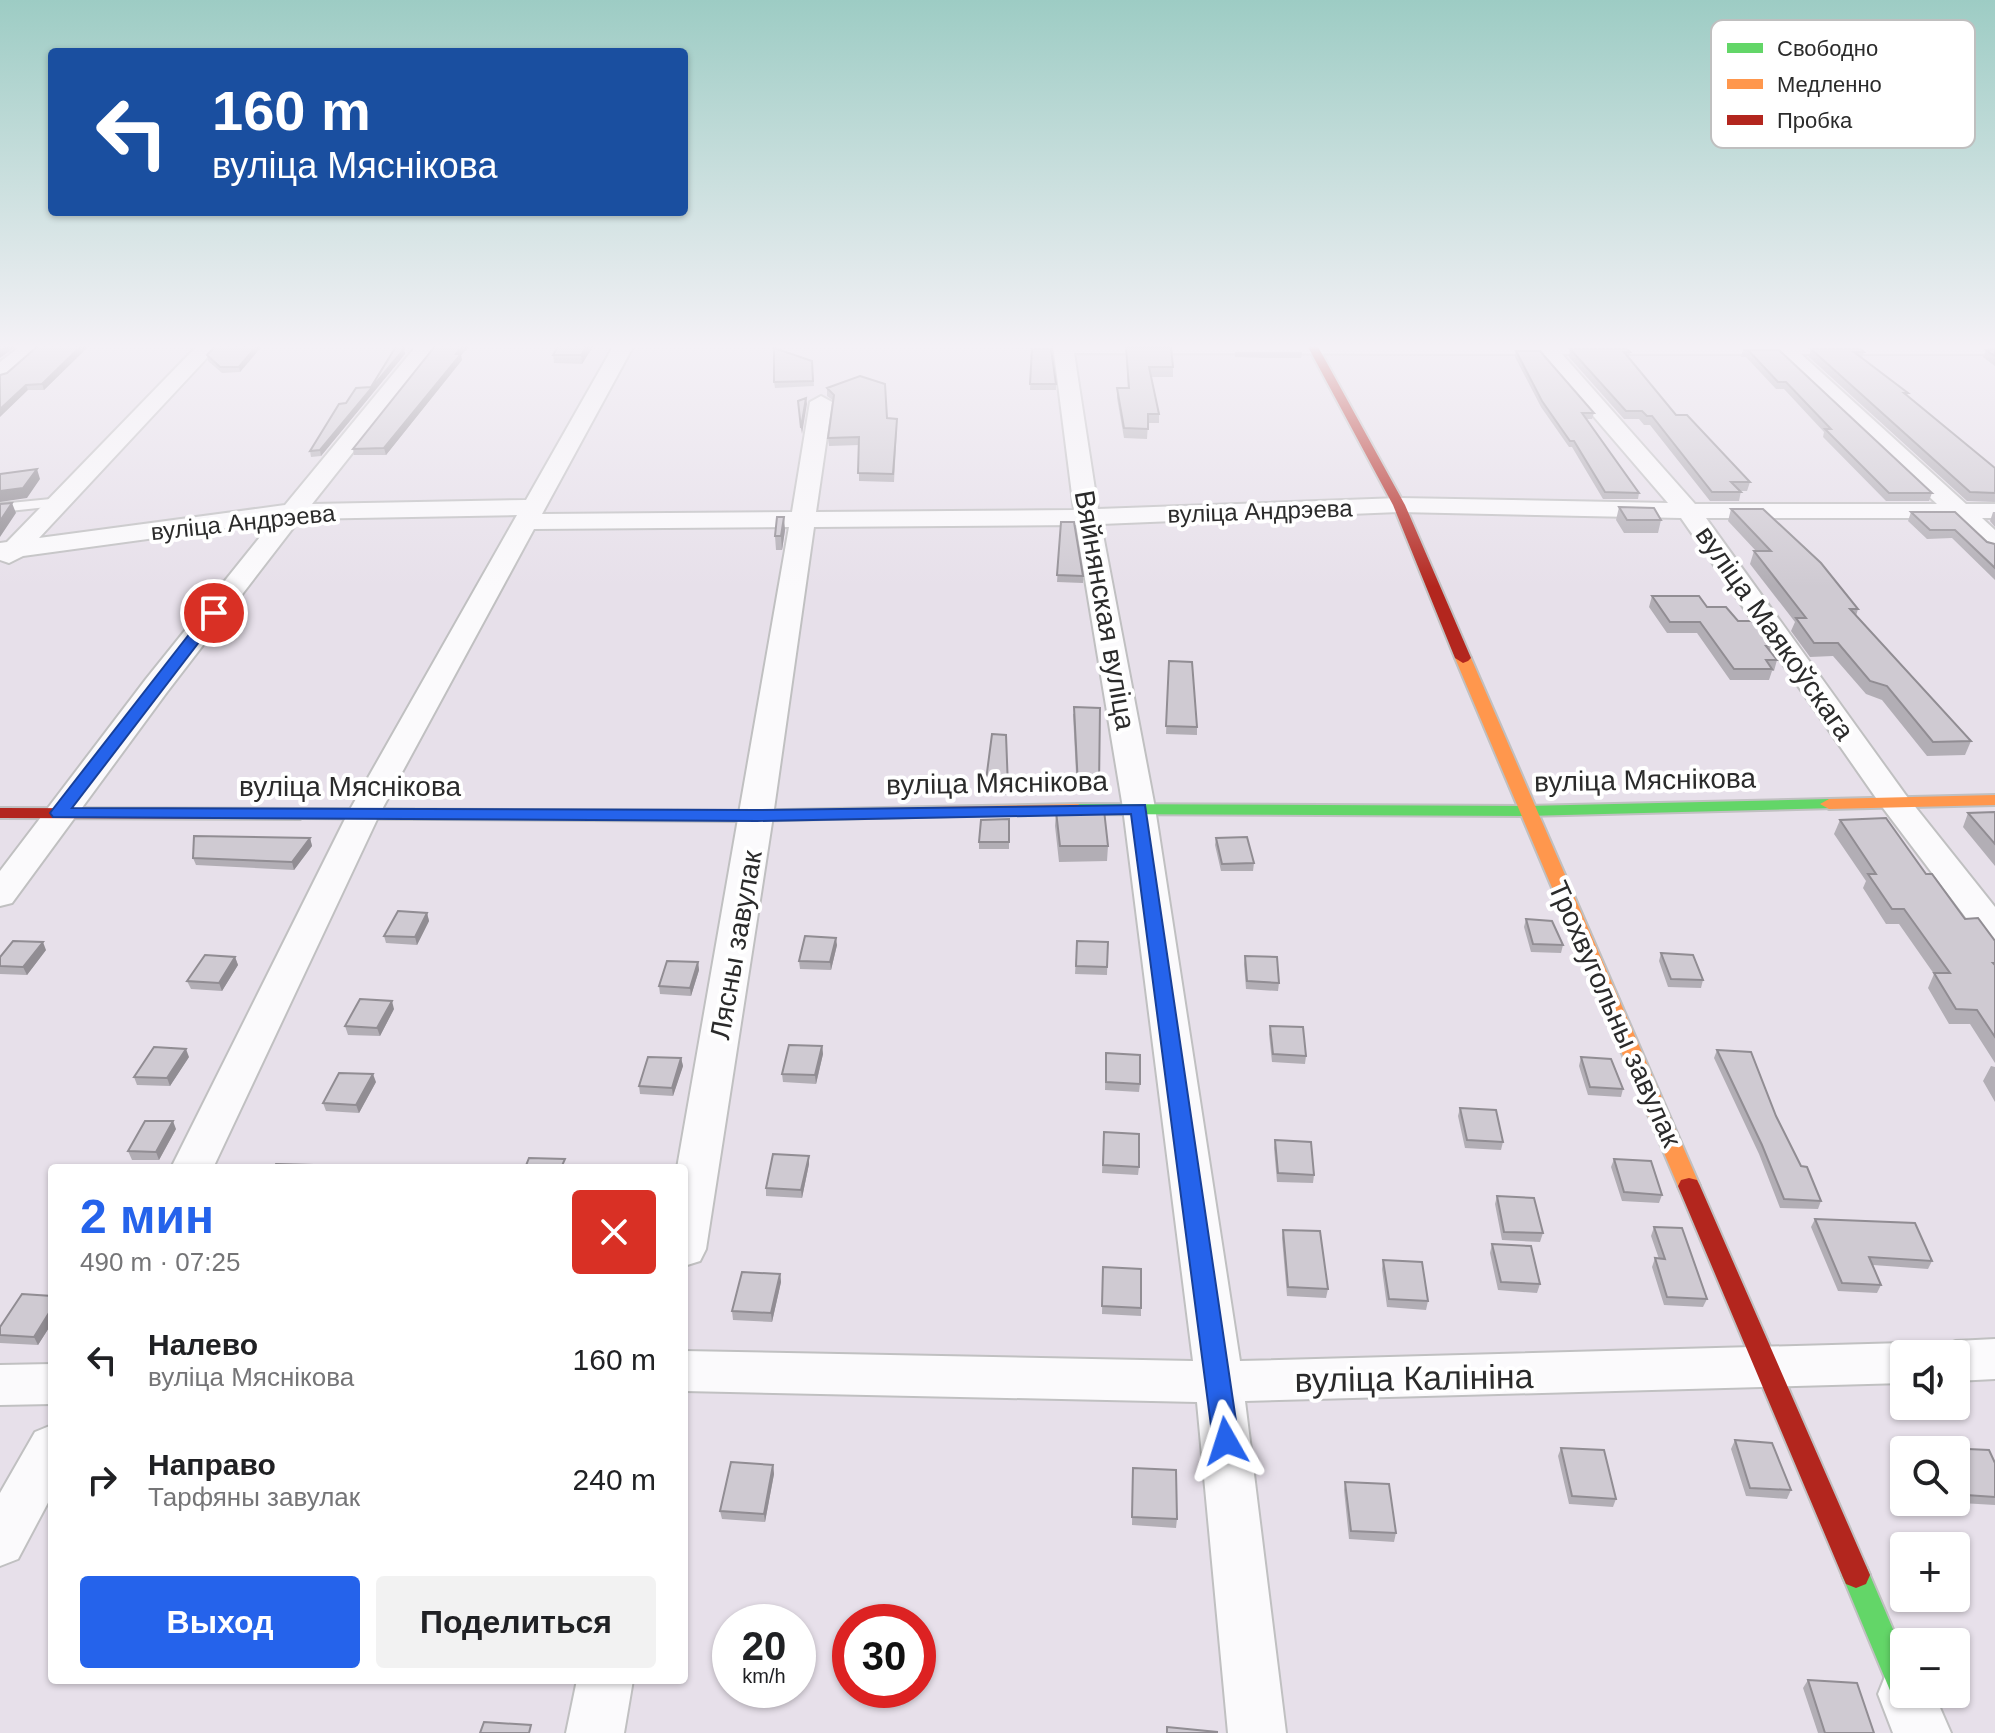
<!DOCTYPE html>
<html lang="ru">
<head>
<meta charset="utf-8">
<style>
  body { margin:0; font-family:Helvetica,sans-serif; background:#f2f2f2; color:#202124; height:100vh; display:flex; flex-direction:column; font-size:30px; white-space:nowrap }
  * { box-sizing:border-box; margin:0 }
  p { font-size:26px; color:#757577 }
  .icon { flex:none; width:44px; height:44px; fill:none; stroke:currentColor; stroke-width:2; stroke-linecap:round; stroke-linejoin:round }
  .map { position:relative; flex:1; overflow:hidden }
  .side { position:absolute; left:48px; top:1164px; width:640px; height:520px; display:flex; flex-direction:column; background:#fff; border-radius:8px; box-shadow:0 2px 6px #0004 }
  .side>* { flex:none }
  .guide { position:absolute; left:48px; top:48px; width:640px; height:168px; border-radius:8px; box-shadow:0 2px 6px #0004; background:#1a4fa0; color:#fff; overflow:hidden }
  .controls { position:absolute; left:1890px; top:1340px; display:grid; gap:16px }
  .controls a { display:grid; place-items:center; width:80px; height:80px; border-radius:8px; background:#fff; box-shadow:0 2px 6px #0004; font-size:40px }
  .speed { position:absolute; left:712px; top:1604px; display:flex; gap:16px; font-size:40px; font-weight:700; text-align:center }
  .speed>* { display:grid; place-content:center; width:104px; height:104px; border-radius:50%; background:#fff; box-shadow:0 2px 6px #0004; line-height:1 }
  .speed small { font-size:20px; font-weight:400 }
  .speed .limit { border:12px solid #d22; background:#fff; color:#111 }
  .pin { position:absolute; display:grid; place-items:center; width:68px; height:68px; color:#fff; margin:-34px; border:4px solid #fff; border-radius:50%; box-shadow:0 2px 8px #0007 }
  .me { position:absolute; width:88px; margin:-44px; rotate:354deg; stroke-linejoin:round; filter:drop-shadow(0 0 6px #0008) }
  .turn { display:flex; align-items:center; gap:28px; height:168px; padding:0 32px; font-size:36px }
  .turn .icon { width:104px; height:104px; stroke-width:2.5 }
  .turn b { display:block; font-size:56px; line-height:68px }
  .round { display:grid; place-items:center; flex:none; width:84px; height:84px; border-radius:8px; background:#f2f2f2 }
  .head { display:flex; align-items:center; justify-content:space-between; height:136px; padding:0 32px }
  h1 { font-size:48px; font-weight:600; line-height:60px; color:#2563eb }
  .cta { display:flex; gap:16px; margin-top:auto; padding:16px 32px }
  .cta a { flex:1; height:92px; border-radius:8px; background:#2563eb; color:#fff; font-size:32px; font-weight:600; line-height:92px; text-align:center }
  .cta a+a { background:#f2f2f2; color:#202124 }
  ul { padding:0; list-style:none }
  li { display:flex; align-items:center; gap:24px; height:120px; padding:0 32px }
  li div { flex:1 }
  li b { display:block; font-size:30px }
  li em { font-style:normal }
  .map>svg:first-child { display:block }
</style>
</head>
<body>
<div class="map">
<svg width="1995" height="1733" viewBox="0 0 1995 1733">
  <rect width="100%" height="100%" fill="#e7e0ea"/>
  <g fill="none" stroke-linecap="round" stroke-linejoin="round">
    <defs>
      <path id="lane" d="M61,498l5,1v6l-66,7v-8z"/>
      <path id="street" d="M22,345h22l-37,31 -7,2v-16z
        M198,345h21l-180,193 246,-33 132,-160h21l-126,159 214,-4 88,-155h20l-92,169 250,-2 18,-110 11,-6 11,6 -16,110 258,-2 -21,-165h942v9h-194l165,150h29v14h-13l13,12v22l-9,-3 -33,-31h-247l199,276 90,113v35l-13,-3 -99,-131 -202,-290 -282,-6 -298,12 54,284 85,553 664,-18 17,6 2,5h-19v29l-659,18 41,332h-58l-31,-331 -513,-11v-40l509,10 -70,-553 -47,-283 -262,2 -41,289 -67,433 -6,12 -16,5v-98h-7l112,-641 -255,2 -154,284 -167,355h-42l177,-355 169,-298 -217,4 -133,173 -155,211 -12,3v-35l146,-192 126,-157 -249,34 -14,7 -9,-3v-17l7,-1zM1074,353l466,1 128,149 -269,-5 -301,11zM1562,354h216l159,150h-242z
        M1995,1339v40l-39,2v-27h-20l3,-7 17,-6z
        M52,1364v40l-52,1v-40z
        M52,1425v70l-34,64 -18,7v-73l35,-61z
        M1904,1667v27h30l17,39h-58l-15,-39 8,-20z
        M577,1680h56l-9,53h-58z"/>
      <path id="fast" d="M1829,799l9,5 -3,4 -309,8 -448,-2 -9,-5 9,-5 448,2z
        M300,809l441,2 9,5 -9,5 -447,-3 -3,-4 3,-4z
        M1856,1562l10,4 38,89v39h13l-3,6 -10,5 -10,-5 -52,-125 4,-9z"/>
      <path id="slow" d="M1463,653l8,5 229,528 -3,6 -8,2 -8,-2 -3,-6 -223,-528z
        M1995,795v10l-166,4 -9,-5 9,-5z
        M1078,804l9,5 -3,4 -343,8 -9,-5 9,-5z"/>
      <path id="jam" d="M1307,345h10l88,160 66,153 -3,3 -5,2 -8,-5 -62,-153z
        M0,808l300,1 9,5 -9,5 -300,-1z
        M1689,1178l8,2 3,6 170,389 -4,9 -10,4 -10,-4 -4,-9 -164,-389 3,-6z"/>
    </defs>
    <!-- lane casing -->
    <use href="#lane" stroke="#c0c0c1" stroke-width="4"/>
    <!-- street casing -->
    <use href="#street" stroke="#c0c0c1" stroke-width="4"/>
    <!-- fast casing -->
    <use href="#fast" stroke="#c0c0c1" stroke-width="4"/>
    <!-- slow casing -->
    <use href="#slow" stroke="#c0c0c1" stroke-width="4"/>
    <!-- jam casing -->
    <use href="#jam" stroke="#c0c0c1" stroke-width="4"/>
    <!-- lane -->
    <use href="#lane" fill="#fbfafc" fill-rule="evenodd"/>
    <!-- street -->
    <use href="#street" fill="#fbfafc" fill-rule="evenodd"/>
    <!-- fast -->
    <use href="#fast" fill="#63d668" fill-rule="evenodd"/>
    <!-- slow -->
    <use href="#slow" fill="#ff974d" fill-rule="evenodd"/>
    <!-- jam -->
    <use href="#jam" fill="#b3261e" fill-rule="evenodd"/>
  </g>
  <!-- wall -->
  <path fill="#b2aeb5" d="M39,345h51l-46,45h-16l-21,-17z
    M263,345l-23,27 -18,1 -14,-12 -1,-6z
    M559,345h35l-12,19 -28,-1 -1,-8z
    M1126,347l47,20v10h-22l8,37v9h-11l-1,16 -23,-1 -7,-40v-10h11z
    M1032,349l24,35v6h-26z
    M1570,349l60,3 -1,6 47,57 74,67 -3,9h-6l-2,10h-29l-60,-76h-6l-5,-6h-15l-55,-62z
    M1811,349l53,3 -2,6 46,35 -1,3 88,72v34l-28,-1 -158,-144z
    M1995,349v17l-12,-9 3,-7z
    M1743,350h36l153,143 -3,8h-43l-63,-64 1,-5 -40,-43h-8l-30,-32h-5z
    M1516,351l78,62 -2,6h-6l53,74 -1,6h-35l-31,-52h-3l-28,-40 -26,-50z
    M1235,352h67l-1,6h-35l-31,-1z
    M405,354l-84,102 -10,1 -1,-6 36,-48 25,-16z
    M461,355l1,5 -76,95h-32l-1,-6z
    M812,361l2,25 -39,2 -1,-6z
    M827,388l60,30 10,8 -3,56 -35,-1v-36l-30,1 -1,-8 6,-37 -7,-5z
    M1619,507l42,13 -3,13h-34l-8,-13z
    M1731,509l127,100 -2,7 115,125 -6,14 -38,1 -45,-56 -16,-6 -33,-38 -23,1 -19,-26 4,-9 -45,-58 4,-13h2l-28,-30z
    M1911,512l84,32v36l-43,-42 -25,1 -19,-18z
    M1993,512h2v15l-5,-6z
    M1061,522l22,54v7l-26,-1z
    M785,530l-3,20h-6l-1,-14z
    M1652,596l55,11 31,14 39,25 -3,10 3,4 -3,11h-2l-3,9h-39l-33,-47h-30l-18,-26z
    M1169,661l28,66v8l-31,-1z
    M1100,708l-1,85h-22l-4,-79z
    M1006,735l2,60h-23v-7z
    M1056,811l52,35 -1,15 -48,1 -4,-36z
    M1995,812v54l-32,-39 5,-14z
    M1009,819v30h-30v-7z
    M1840,820l86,54 39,45 30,22v122l-25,-39h-21l-21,-36 6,-14 -35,-50h-13l-23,-36 3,-7 -32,-47z
    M310,838l2,8 -18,24 -98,-5 -3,-7z
    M1216,838l38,25 -1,8h-32l-6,-26z
    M427,913l2,8 -12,24 -31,-2 -2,-7z
    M1526,919l37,26 -2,8 -30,-1 -7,-25z
    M1077,941l31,1 -1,33 -32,-1z
    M837,945l-6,25 -31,-1 -1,-8z
    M46,950l-19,25 -27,-1v-17z
    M1661,953l42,27 -2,8 -33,-1 -9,-26z
    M1245,956l34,27 -1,8 -32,-2 -2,-25z
    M235,957l3,8 -16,26 -31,-2 -4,-8z
    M698,962l1,8 -8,26 -31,-2 -1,-8z
    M394,1009l-14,27 -32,-1 -3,-9z
    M1270,1026l36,30 -1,8 -33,-2 -3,-28z
    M822,1046l1,8 -7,30 -33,-2 -1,-8z
    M1717,1050l59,66 25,50 20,35 -3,8 -38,-1 -21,-54 -45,-96z
    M1106,1053l34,31 -1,8 -34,-2z
    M189,1057l-19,29 -33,-1 -3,-8z
    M1581,1057l42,32 -2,8 -33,-2 -9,-29z
    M681,1058l2,8 -10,30 -33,-2 -1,-8z
    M1991,1066l4,1v35l-12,-21z
    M376,1082l-17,31 -33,-2 -3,-8z
    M1460,1108l43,34 -2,8 -36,-2 -7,-32z
    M176,1129l-17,31h-27l-4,-9z
    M1104,1132l35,35 -1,8 -36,-2z
    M1275,1140l39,35 -1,8 -36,-1 -3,-34z
    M809,1156v8l-7,34 -36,-2v-8z
    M1614,1159l48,36 -3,8 -37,-2 -11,-34z
    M1497,1196l46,37 -3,9 -38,-2 -7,-36z
    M1815,1219l117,42 -4,8 -55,-4 8,20 -4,8 -39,-2 -27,-64z
    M1654,1227l53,72 -4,8 -39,-2 -12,-38 3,-9 4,1 -8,-23z
    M1283,1230l45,59 -2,9 -39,-2 -5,-58z
    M1492,1244l48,40 -3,9 -39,-3 -8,-37z
    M1383,1260l45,41 -2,9 -39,-3 -5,-38z
    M1103,1267l38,41v8l-39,-2z
    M780,1274l1,8 -9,40 -39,-2 -1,-9z
    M52,1296v27l-14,22 -38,-2v-16z
    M1735,1440l56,50 -4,9 -41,-3 -15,-47z
    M1561,1448l55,51 -3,8 -44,-3 -11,-48z
    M1946,1448l43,2 6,13v42l-34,-2 -5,-11v-42h-12z
    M773,1465l1,9 -9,48 -43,-3 -2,-8z
    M1133,1468l44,51 -1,9 -44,-3z
    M1345,1482l51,51 -2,9 -45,-3 -5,-49z
    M1808,1680l66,53h-56l-15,-45z"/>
  <!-- shaded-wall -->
  <path fill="#918d93" d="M8,345h10l-18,13v-7z
    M82,345h8l-46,45 -2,-6z
    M257,345h6l-23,27 -1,-5z
    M404,345l1,9 -84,102 -1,-6 84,-101z
    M464,345h7l-10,10 1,5 -76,95 -2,-7z
    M588,345h6l-12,19 -1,-9z
    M26,385l2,5 -28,27v-8z
    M806,398l1,6 -5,30 -1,-6z
    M37,469l3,10 -13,19 -27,4v-11z
    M12,503l4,10 -16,24v-16z
    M784,517l1,13 -3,20 -1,-14z
    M310,838l2,8 -18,24 -2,-8z
    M427,913l2,8 -12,24 -2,-8z
    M836,938l1,7 -6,25 -1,-8z
    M43,942l3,8 -19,25 -4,-8z
    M235,957l3,8 -16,26 -3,-8z
    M698,962l1,8 -8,26 -1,-8z
    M392,1001l2,8 -14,27 -3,-8z
    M822,1046l1,8 -7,30 -1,-9z
    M186,1049l3,8 -19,29 -3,-8z
    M681,1058l2,8 -10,30 -1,-8z
    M373,1074l3,8 -17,31 -3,-8z
    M173,1121l3,8 -17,31 -3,-8z
    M809,1156v8l-7,34 -1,-8z
    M780,1274l1,8 -9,40 -1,-9z
    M52,1308v15l-14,22 -4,-8z
    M773,1465l1,9 -9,48 -1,-8z"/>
  <!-- building -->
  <path fill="#cfcad2" stroke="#918d93" stroke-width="2" d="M0,345h8l-8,6z
    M39,345h43l-40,39 -16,1 -26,24v-34l7,-2z
    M216,345h41l-18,22h-19l-13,-12z
    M397,345h7v4l-84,101 -10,1 29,-47 7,-1 10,-15 15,-1z
    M436,345h28l-8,9h5l-77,94 -31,1z
    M559,345h29l-7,10h-28z
    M1126,347h45l2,20h-24l10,47h-11v15l-24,-1 -7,-40h12z
    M774,348l38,13 1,20 -39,1z
    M1032,349h19l5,35h-26z
    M1570,349h57l3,3h-6l52,63h11l63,67h-19l10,10h-29l-60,-76h-5l-5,-5h-16z
    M1811,349h50l3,3h-10l54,41h-4l91,75v25l-25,-1z
    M1995,349v7l-9,-6z
    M1743,350h36l153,143h-43l-64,-64h6l-45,-47h-8l-30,-32z
    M1516,351h24l54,62h-12l57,80 -34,-1 -31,-51h-4l-28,-40z
    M860,376l25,8 2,34 10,1 -4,55 -35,-1 1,-36 -31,1 6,-43 -7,-7z
    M806,398l-5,30 -3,-27z
    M37,469l-14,19 -23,3v-17z
    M12,503l-12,18v-17z
    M1619,507l35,1 7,12h-34z
    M1731,509h32l58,54 37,46h-8l121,132 -38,1 -46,-56 -17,-5 -32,-38h-24l-18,-25h10l-52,-67h17z
    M1911,512h44l32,30 8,2v24l-40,-38h-25z
    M777,517h7l-3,19h-6z
    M1061,522h13l9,54 -26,-1z
    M1652,596h47l8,11h19l12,14h22l17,25h-11l11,14h-11l6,9h-38l-34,-47h-30z
    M1169,661l23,1 5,65 -31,-1z
    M1074,707l26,1 -1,77 -21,1z
    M992,734l14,1 2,52 -23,1z
    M1104,810l4,36h-48l-4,-35z
    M1995,812v32l-27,-31z
    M1886,818l40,56h6l33,45 13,-1 17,23v22h-2l2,2v72l-18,-27 -21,-1 -22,-36h16l-46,-64h-12l-24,-35h8l-36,-54z
    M1009,819v23h-30l2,-22z
    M194,836l116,2 -18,24 -99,-4z
    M1247,837l7,26 -32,1 -6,-26z
    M398,911l29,2 -12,24 -31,-1z
    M1526,919l26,2 11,24 -30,-1z
    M805,936l31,2 -6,24 -31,-1z
    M13,941l30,1 -20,25 -23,-1v-9z
    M1077,941l31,1 -1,25 -31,-1z
    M1661,953l32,2 10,25 -32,-1z
    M205,955l30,2 -16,26 -32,-2z
    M1245,956l32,1 2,26 -32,-2z
    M667,961l31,1 -8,26 -31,-2z
    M360,999l32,2 -15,27 -32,-2z
    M1270,1026l33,1 3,29 -33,-2z
    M789,1045l33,1 -7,29 -33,-1z
    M154,1047l32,2 -19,29 -33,-1z
    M1717,1050l34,2 25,64 25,50 6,1 14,34 -37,-2 -22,-54z
    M1106,1053l34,2v29l-34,-2z
    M648,1057l33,1 -9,30 -33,-2z
    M1581,1057l30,2 12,30 -33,-2z
    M339,1073l34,1 -17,31 -33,-2z
    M1460,1108l36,2 7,32 -36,-2z
    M145,1121h28l-17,31 -28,-1z
    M1104,1132l35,2v33l-36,-2z
    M1275,1140l36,2 3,33 -36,-2z
    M773,1154l36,2 -8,34 -35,-2z
    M529,1158l36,1 -4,9h-36z
    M1614,1159l37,2 11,34 -38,-3z
    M276,1164l36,1 -2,3h-36z
    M1497,1196l37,2 9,35 -39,-1z
    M1815,1219l100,4 17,38 -63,-4 12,28 -39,-2z
    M1654,1227l28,1 25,71 -40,-2 -12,-39 10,1z
    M1283,1230l37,1 8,58 -40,-2z
    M1492,1244l39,2 9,38 -39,-2z
    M1383,1260l39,2 6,39 -39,-2z
    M1103,1267l38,2v39l-39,-2z
    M742,1272l38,2 -9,39 -39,-2z
    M22,1294l30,2v12l-18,29 -34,-2v-8z
    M1735,1440l37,3 19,47 -41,-2z
    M1561,1448l43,2 12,49 -44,-3z
    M1946,1448l43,2 6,13v34l-29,-2 -10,-23v-22h-9z
    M731,1462l42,3 -9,49 -44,-3z
    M1133,1468l43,2 1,49 -45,-2z
    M1345,1482l44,2 7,49 -45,-2z
    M1808,1680l49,3 17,50h-49z
    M484,1722l47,3 -2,8h-49z
    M1167,1727l50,5v1h-50z"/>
  <!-- sky -->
  <linearGradient id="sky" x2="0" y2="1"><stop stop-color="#9dccc4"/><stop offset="0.59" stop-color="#f4f1f6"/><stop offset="1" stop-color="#f4f1f6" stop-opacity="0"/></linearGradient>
  <rect width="1995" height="587" fill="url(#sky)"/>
  <!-- route -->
  <path fill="#2563eb" stroke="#184099" stroke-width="2" d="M214,608l5,2v6l-147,192 685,2 388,-5 94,636 -4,8 -9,3 -10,-3 -3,-8 -82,-627 -374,7 -704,-4 -3,-4 3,-4 155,-199z"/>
  <g text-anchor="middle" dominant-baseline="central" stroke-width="8" stroke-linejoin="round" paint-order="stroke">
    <!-- far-street labels -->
    <g font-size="24" fill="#2b2b2b" stroke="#fff">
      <text transform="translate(1260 511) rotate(-2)">вуліца Андрэева</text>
      <text transform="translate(243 522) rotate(-6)">вуліца Андрэева</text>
    </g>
    <!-- street labels -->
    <g font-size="28" fill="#2b2b2b" stroke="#fff">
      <text transform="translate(1105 610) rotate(80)">Вяйнянская вуліца</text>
      <text transform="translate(1775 633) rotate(55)">вуліца Маякоўскага</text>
      <text transform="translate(1645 780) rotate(-1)">вуліца Мяснікова</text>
      <text transform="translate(997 783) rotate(-1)">вуліца Мяснікова</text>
      <text x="350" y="786">вуліца Мяснікова</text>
      <text transform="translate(736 945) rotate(-80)">Лясны завулак</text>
      <text transform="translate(1615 1014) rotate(66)">Трохвугольны завулак</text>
    </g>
    <!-- near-street labels -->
    <g font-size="34" fill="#2b2b2b" stroke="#fff">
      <text transform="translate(1414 1378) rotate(-1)">вуліца Калініна</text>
    </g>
  </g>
  <!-- legend -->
  <rect x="1711" y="20" width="264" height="128" rx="12" fill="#fff" stroke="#bfbfbf" stroke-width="2"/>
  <rect x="1727" y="43" width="36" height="10" fill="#63d668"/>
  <rect x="1727" y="79" width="36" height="10" fill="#ff974d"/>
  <rect x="1727" y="115" width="36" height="10" fill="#b3261e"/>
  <g font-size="22" fill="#2b2b2b">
    <text x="1777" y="56">Свободно</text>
    <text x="1777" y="92">Медленно</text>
    <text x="1777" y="128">Пробка</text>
  </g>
</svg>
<div class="controls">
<a><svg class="icon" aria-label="sound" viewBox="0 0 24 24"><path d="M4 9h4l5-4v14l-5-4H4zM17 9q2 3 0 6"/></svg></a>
<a><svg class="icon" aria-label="search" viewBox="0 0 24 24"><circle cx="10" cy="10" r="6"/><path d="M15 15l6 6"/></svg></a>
<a>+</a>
<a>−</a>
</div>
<div class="speed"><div>20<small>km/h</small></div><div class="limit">30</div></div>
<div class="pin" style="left:214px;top:613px;background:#d93025"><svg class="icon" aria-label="arrive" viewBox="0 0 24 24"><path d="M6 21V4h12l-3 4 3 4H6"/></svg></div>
<svg class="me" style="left:1226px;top:1441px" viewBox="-20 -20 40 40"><path d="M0-17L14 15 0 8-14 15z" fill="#2563eb" stroke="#fff" stroke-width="4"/></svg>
<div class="guide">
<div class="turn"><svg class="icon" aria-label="left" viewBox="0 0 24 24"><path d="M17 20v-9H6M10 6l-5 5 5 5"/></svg><div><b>160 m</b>вуліца Мяснікова</div></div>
</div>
<section class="side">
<div class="head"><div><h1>2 мин</h1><p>490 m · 07:25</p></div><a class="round" style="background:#d93025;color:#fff"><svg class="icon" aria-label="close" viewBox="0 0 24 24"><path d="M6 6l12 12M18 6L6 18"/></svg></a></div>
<ul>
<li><svg class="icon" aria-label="left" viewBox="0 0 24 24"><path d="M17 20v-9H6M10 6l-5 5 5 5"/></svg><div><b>Налево</b><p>вуліца Мяснікова</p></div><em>160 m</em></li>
<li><svg class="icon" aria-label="right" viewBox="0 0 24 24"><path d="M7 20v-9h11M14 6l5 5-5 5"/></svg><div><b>Направо</b><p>Тарфяны завулак</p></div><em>240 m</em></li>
</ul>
<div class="cta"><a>Выход</a><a>Поделиться</a></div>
</section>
</div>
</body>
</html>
